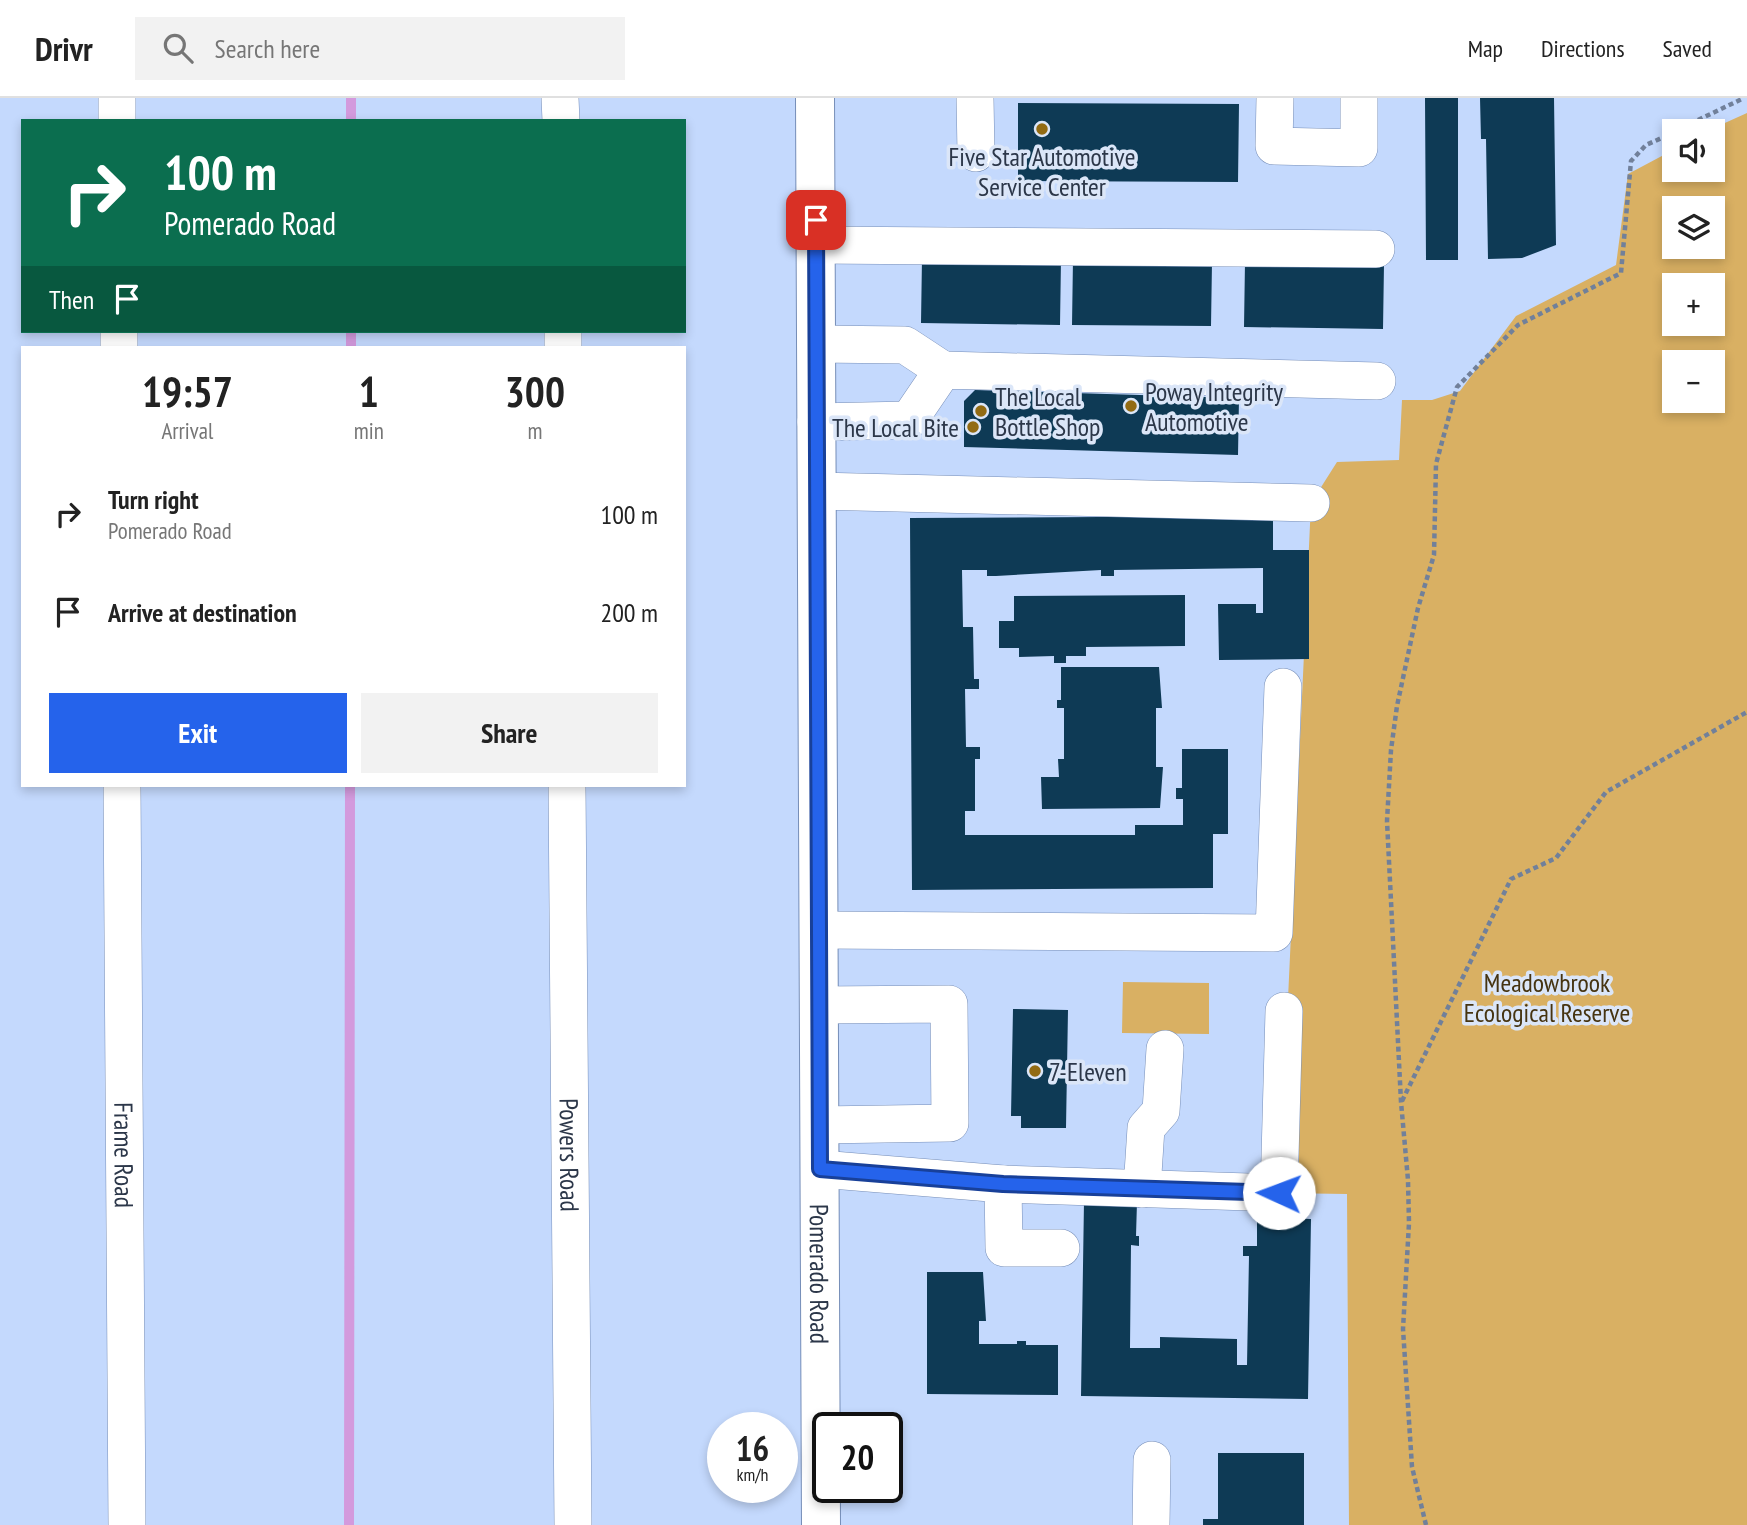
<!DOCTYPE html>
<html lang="en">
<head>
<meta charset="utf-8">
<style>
  body { margin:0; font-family:"PT Sans Narrow",sans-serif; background:#f2f2f2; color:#222; height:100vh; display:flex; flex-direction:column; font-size:26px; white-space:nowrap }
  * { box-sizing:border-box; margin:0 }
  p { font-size:23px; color:#767676 }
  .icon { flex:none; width:38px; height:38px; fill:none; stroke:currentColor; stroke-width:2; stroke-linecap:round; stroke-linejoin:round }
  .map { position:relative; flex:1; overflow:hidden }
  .panel { position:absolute; left:21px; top:248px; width:665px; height:441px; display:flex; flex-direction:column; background:#fff; border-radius:0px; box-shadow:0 4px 10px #0003 }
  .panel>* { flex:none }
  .banner { position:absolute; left:21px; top:21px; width:665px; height:214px; border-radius:0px; box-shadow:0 4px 10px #0003; background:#0b6e4f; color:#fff; overflow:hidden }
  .buttons { position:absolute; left:1662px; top:21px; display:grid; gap:14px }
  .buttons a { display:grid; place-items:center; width:63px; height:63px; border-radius:0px; background:#fff; box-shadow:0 4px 10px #0003; font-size:35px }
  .speed { position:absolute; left:707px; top:1314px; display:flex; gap:14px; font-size:35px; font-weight:700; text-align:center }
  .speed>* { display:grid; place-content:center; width:91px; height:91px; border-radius:50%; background:#fff; box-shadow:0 4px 10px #0003; line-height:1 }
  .speed small { font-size:18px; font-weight:400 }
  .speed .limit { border:4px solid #111; border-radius:10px; background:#fff; color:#111 }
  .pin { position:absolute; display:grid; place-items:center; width:60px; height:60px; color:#fff; margin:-30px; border-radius:14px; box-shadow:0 4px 10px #0006 }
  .me { position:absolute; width:77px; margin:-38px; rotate:272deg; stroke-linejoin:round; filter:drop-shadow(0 0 5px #0008) }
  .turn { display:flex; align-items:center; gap:24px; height:147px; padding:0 28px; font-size:32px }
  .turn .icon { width:91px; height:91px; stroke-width:2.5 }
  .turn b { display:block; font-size:49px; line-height:60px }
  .then { display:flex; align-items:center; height:66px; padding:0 28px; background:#0003; gap:14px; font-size:26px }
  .eta { display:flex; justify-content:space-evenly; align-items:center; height:119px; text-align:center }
  .eta b { font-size:42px; font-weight:700; line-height:49px }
  .action { display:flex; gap:14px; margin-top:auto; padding:14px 28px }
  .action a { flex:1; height:80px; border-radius:0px; background:#2563eb; color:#fff; font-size:28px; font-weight:700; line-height:80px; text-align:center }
  .action a+a { background:#f2f2f2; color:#222 }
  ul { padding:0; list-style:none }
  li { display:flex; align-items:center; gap:21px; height:98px; padding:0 28px }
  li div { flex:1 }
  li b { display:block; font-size:26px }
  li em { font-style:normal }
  header { display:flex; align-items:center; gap:42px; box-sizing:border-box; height:98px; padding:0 35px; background:#fff; border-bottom:2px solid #e0e0e0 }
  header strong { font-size:33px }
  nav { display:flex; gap:38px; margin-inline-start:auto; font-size:24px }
  .search { width:490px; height:63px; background:#f2f2f2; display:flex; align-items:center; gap:18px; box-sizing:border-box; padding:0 24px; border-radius:0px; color:#767676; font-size:26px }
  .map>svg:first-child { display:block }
</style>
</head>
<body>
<header>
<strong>Drivr</strong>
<div class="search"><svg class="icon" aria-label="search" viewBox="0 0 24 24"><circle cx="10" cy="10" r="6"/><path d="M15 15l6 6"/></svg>Search here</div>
<nav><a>Map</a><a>Directions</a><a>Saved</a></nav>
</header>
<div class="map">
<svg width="1747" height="1427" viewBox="0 0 1747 1427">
  <rect width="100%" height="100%" fill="#c4d9fd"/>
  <!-- green -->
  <path fill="#d9b063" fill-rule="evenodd" d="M1747,15v1412h-398l-2,-331 -68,-1 32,-690 26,-41 62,-2 3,-60h30l28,-9 56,-75 100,-51 12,-91 47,-25v21h38v-39h-6zM1675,110h38v39h-38zM1675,187h38v39h-38zM1675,264h38v39h-38z
    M1123,884l86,1v51l-87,-1z"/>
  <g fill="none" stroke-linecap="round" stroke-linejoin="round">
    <!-- stream -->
    <path stroke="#d39add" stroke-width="10" d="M351,23v-23
      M351,250v-17
      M349,1427l1,-739"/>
  </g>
  <!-- building -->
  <path fill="#0e3a55" d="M1425,0h33v162h-32z
    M1480,0h74l2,147 -34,13 -34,1 -2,-120h-5z
    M1018,5l221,1 -1,78 -220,-1z
    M922,160l139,1 -1,66 -139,-2z
    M1073,161l139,3 -1,64 -139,-1z
    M1245,164l139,2 -1,65 -139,-2z
    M975,292l264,8 -1,57 -274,-8v-46z
    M1273,418v34h36v109l-90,1 -1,-56h38v9h7v-45l-149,2v6h-13v-6l-105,6h-9v-6h-25l1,57h10l1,52h5v10h-14l1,58h14v12h-5v52h-10v24h170v-10h48v-26h-7v-11h6v-39h46v85h-15v54l-301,2 -2,-372z
    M1185,497v51l-99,1v9h-20v7h-12v-7l-35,1v-9h-20v-27h15v-25z
    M1061,569h98l3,41h-6v59h7l-3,41 -118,1 -1,-32h18l-1,-18h6v-51h-7v-8h4z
    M1013,911l55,1 -2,118h-45v-12h-10z
    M1084,1103l53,1 -1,34h3v10l-8,-1 -1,103h30v-11l77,2v26h10l2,-109h-6v-10h14v-29l54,2 -3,180 -227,-3z
    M927,1174h56l3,49h-7v23h38v-3h9v4h32v50l-131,-1z
    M1218,1355h86v72h-101v-6h15z"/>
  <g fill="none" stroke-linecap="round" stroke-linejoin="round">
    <defs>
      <g id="minor">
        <path d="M117,0v23"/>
        <path d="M560,0l1,23"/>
        <path d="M975,0l1,55"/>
        <path d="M1275,0l-1,48 85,2v-50"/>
        <path d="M816,147l560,4"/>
        <path d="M119,233v17"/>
        <path d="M563,233v17"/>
        <path d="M816,246l89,1 38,25"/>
        <path d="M816,324l93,-2 34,-50 434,11"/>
        <path d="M817,393l494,12"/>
        <path id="s1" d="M122,688l5,739"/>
        <path id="s2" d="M567,688l6,739"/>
        <path d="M819,832l455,3 9,-246"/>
        <path d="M819,907l130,-1 1,119 -130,2"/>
        <path d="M820,1071l183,15 1,64h57"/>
        <path d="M1003,1086l276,9 5,-182"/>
        <path d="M1142,1091l4,-61 15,-17 4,-62"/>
        <path d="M1151,1427l1,-65"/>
      </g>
      <g id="major">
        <path id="s3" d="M815,0l6,1427"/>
      </g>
    </defs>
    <!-- minor casing -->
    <use href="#minor" stroke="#768eb8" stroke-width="38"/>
    <!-- major casing -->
    <use href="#major" stroke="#768eb8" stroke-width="40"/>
    <!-- path -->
    <path stroke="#71809a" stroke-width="4.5" stroke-dasharray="5 3.5" stroke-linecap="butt" d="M1675,33l69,-33
      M1402,1003l109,-222 45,-21 50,-66 141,-80
      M1426,1427l-14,-58 -9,-138 6,-106 -1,-43 -7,-78 -14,-281 4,-71 6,-44 21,-98 16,-53 2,-91 21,-77 61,-62 103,-52 10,-112 15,-16 29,-13"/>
    <!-- minor -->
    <use href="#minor" stroke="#fff" stroke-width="37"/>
    <!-- major -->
    <use href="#major" stroke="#fff" stroke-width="38"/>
  </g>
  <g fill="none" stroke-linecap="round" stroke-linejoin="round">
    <defs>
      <path id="route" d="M816,122l4,949 183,15 276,9"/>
    </defs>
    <!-- route casing -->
    <use href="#route" stroke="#184099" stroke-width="18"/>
    <!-- route -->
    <use href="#route" stroke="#2563eb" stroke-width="12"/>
  </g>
  <!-- markers -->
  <g fill="#926b13" stroke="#dbe6f8" stroke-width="2.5">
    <circle cx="1042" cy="31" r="7"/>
    <circle cx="1131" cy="308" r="7"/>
    <circle cx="981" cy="313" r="7"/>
    <circle cx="973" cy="329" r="7"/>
    <circle cx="1035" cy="973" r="7"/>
  </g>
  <g text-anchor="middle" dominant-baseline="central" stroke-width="7" stroke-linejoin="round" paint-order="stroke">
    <!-- poi labels -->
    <g font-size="26" fill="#2c3749" stroke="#dbe6f8" text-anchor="start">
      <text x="1042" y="58" text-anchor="middle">Five Star Automotive<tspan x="1042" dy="30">Service Center</tspan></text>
      <text x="1145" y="293">Poway Integrity<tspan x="1145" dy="30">Automotive</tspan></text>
      <text x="995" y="298">The Local<tspan x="995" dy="30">Bottle Shop</tspan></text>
      <text x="959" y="329" text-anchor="end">The Local Bite</text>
      <text x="1049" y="973">7-Eleven</text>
    </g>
    <!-- park labels -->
    <g font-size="26" fill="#463411" stroke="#dbe6f8">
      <text x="1547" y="884">Meadowbrook<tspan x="1547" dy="30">Ecological Reserve</tspan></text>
    </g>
    <!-- street labels -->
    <g font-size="26" fill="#2c3749" stroke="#dbe6f8">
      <text stroke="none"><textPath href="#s1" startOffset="369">Frame Road</textPath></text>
      <text stroke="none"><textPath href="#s2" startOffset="369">Powers Road</textPath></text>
      <text stroke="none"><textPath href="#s3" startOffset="1176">Pomerado Road</textPath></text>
    </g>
  </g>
</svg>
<div class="buttons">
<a><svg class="icon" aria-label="sound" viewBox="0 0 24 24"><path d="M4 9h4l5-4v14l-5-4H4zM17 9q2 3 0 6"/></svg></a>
<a><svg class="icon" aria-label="layers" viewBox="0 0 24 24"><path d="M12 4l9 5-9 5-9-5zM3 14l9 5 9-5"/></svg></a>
<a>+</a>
<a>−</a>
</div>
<div class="speed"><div>16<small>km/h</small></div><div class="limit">20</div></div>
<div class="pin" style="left:816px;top:122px;background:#d93025"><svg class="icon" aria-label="arrive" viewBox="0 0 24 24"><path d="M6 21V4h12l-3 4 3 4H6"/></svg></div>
<svg class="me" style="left:1279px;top:1095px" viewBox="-20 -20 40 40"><circle r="19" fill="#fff"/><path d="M0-13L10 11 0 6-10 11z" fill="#2563eb"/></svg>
<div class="banner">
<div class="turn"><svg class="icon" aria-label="right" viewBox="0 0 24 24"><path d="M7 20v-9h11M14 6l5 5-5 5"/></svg><div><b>100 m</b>Pomerado Road</div></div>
<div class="then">Then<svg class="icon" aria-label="arrive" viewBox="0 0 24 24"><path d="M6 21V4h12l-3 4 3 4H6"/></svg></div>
</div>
<section class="panel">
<div class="eta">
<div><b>19:57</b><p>Arrival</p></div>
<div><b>1</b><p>min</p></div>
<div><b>300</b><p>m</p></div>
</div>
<ul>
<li><svg class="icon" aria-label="right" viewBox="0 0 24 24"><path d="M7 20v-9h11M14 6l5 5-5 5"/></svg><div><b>Turn right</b><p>Pomerado Road</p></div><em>100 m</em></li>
<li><svg class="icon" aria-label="arrive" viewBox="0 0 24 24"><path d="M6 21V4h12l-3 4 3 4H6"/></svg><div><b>Arrive at destination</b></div><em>200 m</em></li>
</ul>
<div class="action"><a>Exit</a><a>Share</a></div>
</section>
</div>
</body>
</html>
